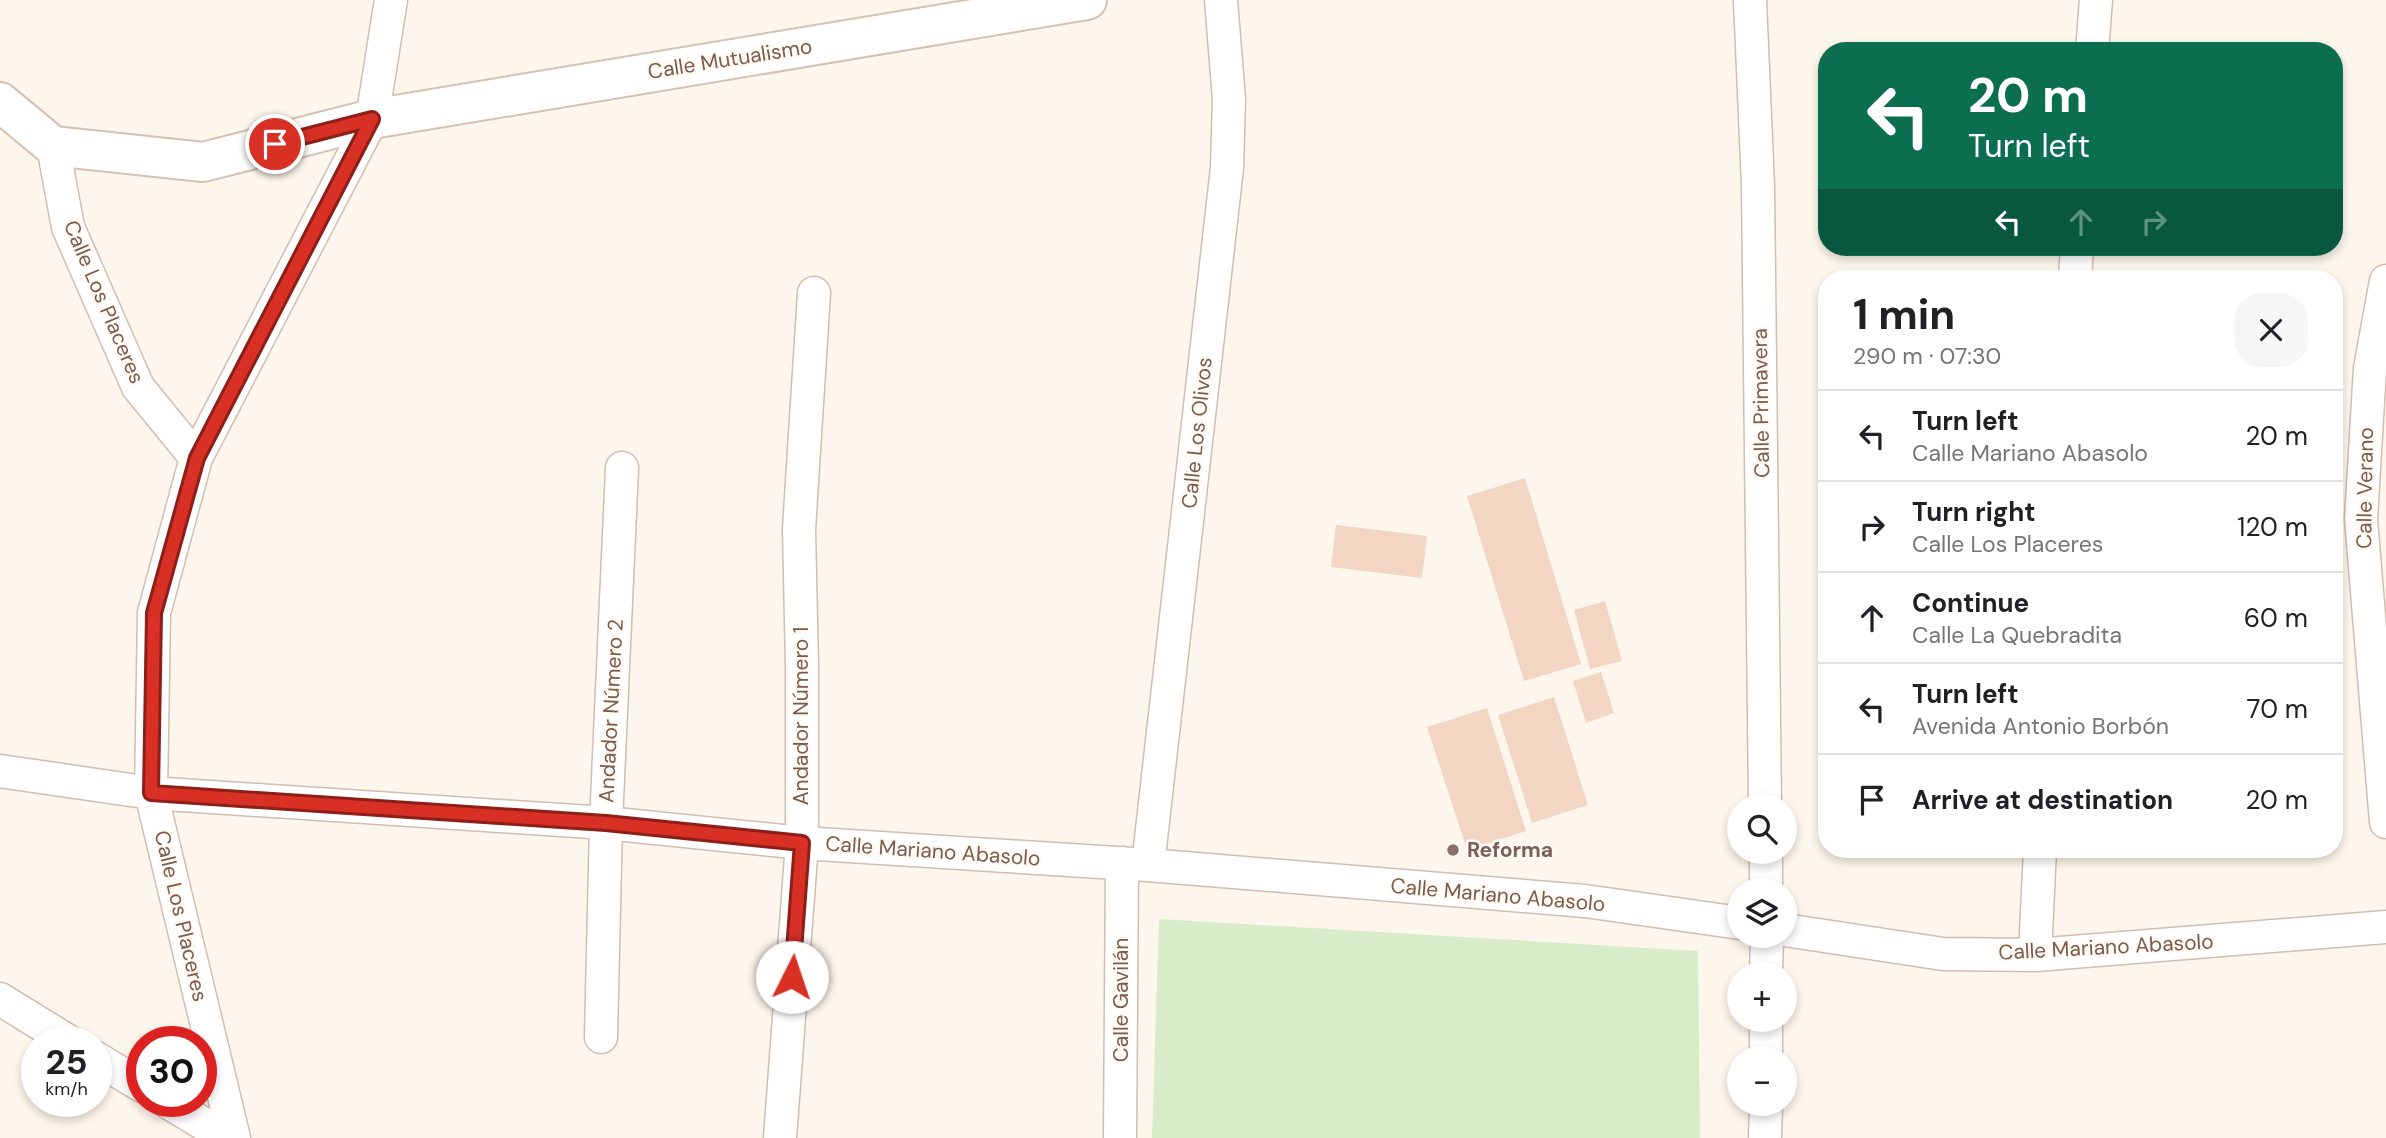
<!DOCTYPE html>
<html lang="en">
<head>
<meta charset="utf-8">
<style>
  body { margin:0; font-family:"DM Sans",sans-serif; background:#f6f6f6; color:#202124; height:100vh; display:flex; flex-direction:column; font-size:26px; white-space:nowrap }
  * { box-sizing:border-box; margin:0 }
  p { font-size:23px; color:#757577 }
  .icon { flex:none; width:38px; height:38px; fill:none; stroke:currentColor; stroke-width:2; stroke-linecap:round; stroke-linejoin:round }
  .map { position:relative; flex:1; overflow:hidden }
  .panel { position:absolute; left:1818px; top:270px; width:525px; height:588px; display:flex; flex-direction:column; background:#fff; border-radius:28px; box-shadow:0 4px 10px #0003 }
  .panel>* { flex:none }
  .hud { position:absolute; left:1818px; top:42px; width:525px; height:214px; border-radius:28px; box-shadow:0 4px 10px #0003; background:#0b6e4f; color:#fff; overflow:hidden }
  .buttons { position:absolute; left:1727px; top:794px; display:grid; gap:14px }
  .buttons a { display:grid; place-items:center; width:70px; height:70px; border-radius:50%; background:#fff; box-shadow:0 4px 10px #0003; font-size:35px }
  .speed { position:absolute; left:21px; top:1026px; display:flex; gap:14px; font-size:35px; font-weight:700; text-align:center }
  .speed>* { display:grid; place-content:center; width:91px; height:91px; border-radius:50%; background:#fff; box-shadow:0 4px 10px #0003; line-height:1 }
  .speed small { font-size:18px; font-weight:400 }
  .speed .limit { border:10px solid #d22; background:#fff; color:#111 }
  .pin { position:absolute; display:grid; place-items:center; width:60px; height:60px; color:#fff; margin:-30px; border:4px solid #fff; border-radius:50%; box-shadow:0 2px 7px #0007 }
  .me { position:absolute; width:77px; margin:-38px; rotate:4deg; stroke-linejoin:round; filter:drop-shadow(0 0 5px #0008) }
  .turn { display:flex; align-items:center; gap:24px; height:147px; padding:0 35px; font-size:32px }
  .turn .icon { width:91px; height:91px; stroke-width:2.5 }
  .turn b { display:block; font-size:49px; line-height:60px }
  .lanes { display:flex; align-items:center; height:66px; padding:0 35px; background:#0003; justify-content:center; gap:35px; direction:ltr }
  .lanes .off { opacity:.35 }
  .round { display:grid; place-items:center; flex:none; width:74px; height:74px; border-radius:28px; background:#f6f6f6 }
  .headline { display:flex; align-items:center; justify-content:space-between; height:119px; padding:0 35px }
  h1 { font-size:42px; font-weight:700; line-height:52px }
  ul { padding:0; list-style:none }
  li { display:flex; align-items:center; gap:21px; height:91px; padding:0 35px; border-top:2px solid #e0e0e0 }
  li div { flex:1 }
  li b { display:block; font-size:26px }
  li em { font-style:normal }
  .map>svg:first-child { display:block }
</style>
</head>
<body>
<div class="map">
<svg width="2386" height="1138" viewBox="0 0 2386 1138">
  <rect width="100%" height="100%" fill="#fdf6ec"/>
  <!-- green -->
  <path fill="#d8ecc9" d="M1159,919l539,32 2,187h-548z"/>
  <!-- building -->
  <path fill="#f3d5c3" d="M1525,478l56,186 -57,17 -57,-185z
    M1336,525l91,11 -5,42 -91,-11z
    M1605,601l17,60 -32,8 -16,-59z
    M1601,672l13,41 -28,10 -13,-42z
    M1554,697l34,108 -56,18 -34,-108z
    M1487,708l39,123 -59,19 -40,-123z"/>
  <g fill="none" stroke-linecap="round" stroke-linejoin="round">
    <defs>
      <path id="street" d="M1750,0l8,186 7,621
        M2092,51l4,-51
        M53,146l15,81 70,160 58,71
        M2075,278l2,-31
        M2386,281l-16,87 -9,151 25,303
        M0,771l151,22 455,30 196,20 346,22 437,36 155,22
        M1766,852v39
        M1148,865l79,-697 2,-69 -8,-99
        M1785,930l158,24 92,1 351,-28
        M2035,955l5,-106
        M1766,975l1,-39
        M0,999l68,42
        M601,1037l5,-214 16,-355
        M96,1058l46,28
        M1766,1059v-39
        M166,1101l61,37
        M234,1138l-83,-345 3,-180 42,-155 176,-339 19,-119
        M780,1138l22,-295v-177l-3,-137 15,-236
        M1120,1138l2,-275
        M1765,1138l1,-34"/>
      <path id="secondary" d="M0,102l53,44 150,16 169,-43 715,-119"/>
    </defs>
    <!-- street casing -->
    <use href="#street" stroke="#d1beb0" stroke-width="35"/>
    <!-- secondary casing -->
    <use href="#secondary" stroke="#d6c0b0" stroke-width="42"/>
    <!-- street -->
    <use href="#street" stroke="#fff" stroke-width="32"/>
    <!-- secondary -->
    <use href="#secondary" stroke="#fff" stroke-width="38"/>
  </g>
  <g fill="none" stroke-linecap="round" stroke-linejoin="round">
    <defs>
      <path id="route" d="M275,144l97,-25 -175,339 -43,155 -3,180 455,30 196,20 -10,134"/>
    </defs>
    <!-- route casing -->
    <use href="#route" stroke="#8d1f18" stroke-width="18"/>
    <!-- route -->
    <use href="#route" stroke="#d93025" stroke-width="12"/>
  </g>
  <!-- markers -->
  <circle fill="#8d6e63" stroke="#fffaf3" stroke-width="2.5" cx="1453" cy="850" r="7"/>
  <g text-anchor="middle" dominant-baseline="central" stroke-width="5" stroke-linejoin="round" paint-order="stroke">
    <!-- street labels -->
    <g font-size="21" fill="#7a5c4d" stroke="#fffaf3">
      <text transform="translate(730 59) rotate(-9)">Calle Mutualismo</text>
      <text transform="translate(104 302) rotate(67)">Calle Los Placeres</text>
      <text transform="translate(1761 403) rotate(-91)">Calle Primavera</text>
      <text transform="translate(1197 433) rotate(-84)">Calle Los Olivos</text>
      <text transform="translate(2365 488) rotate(-89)">Calle Verano</text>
      <text transform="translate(611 711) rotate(-87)">Andador Número 2</text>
      <text transform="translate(801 716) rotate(-90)">Andador Número 1</text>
      <text transform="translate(933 851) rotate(4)">Calle Mariano Abasolo</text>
      <text transform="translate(1498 895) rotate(5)">Calle Mariano Abasolo</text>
      <text transform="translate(181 916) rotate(77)">Calle Los Placeres</text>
      <text transform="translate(2106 947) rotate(-3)">Calle Mariano Abasolo</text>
      <text transform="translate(1121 1000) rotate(-90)">Calle Gavilán</text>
    </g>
    <!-- education labels -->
    <g font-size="21" font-weight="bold" fill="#785e54" stroke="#fffaf3" text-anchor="start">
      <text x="1467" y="850">Reforma</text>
    </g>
  </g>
</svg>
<div class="buttons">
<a><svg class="icon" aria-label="search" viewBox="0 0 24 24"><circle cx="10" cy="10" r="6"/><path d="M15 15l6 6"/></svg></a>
<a><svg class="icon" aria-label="layers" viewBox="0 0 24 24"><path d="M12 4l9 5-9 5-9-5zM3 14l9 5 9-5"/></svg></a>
<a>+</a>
<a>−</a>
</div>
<div class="speed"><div>25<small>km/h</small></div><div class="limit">30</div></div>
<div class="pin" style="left:275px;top:144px;background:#d93025"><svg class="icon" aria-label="arrive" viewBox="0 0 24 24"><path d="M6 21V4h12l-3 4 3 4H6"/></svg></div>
<svg class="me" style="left:792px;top:977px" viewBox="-20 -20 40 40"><circle r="19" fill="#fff"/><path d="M0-13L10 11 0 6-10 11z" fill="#d93025"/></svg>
<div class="hud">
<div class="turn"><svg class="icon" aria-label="left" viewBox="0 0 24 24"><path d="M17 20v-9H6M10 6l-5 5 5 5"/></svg><div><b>20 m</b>Turn left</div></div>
<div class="lanes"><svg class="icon" aria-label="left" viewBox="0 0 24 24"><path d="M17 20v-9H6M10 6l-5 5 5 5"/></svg><svg class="icon off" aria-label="ahead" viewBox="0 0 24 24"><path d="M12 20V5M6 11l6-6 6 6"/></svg><svg class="icon off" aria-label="right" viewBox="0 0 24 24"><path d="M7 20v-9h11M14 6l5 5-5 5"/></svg></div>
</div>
<section class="panel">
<div class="headline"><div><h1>1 min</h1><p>290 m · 07:30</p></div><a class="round"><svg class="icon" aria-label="close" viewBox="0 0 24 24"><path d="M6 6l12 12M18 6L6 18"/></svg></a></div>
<ul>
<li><svg class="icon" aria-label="left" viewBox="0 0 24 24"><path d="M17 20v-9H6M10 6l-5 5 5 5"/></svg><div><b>Turn left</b><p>Calle Mariano Abasolo</p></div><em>20 m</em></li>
<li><svg class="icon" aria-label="right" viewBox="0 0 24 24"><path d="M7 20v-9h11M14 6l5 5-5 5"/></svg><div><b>Turn right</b><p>Calle Los Placeres</p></div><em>120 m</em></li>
<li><svg class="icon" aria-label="ahead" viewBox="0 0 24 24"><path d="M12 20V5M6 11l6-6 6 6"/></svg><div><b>Continue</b><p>Calle La Quebradita</p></div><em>60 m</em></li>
<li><svg class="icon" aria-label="left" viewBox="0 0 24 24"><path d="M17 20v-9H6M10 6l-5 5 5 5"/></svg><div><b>Turn left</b><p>Avenida Antonio Borbón</p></div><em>70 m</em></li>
<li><svg class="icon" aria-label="arrive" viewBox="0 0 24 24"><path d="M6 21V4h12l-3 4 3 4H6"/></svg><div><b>Arrive at destination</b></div><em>20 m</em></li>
</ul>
</section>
</div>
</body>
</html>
